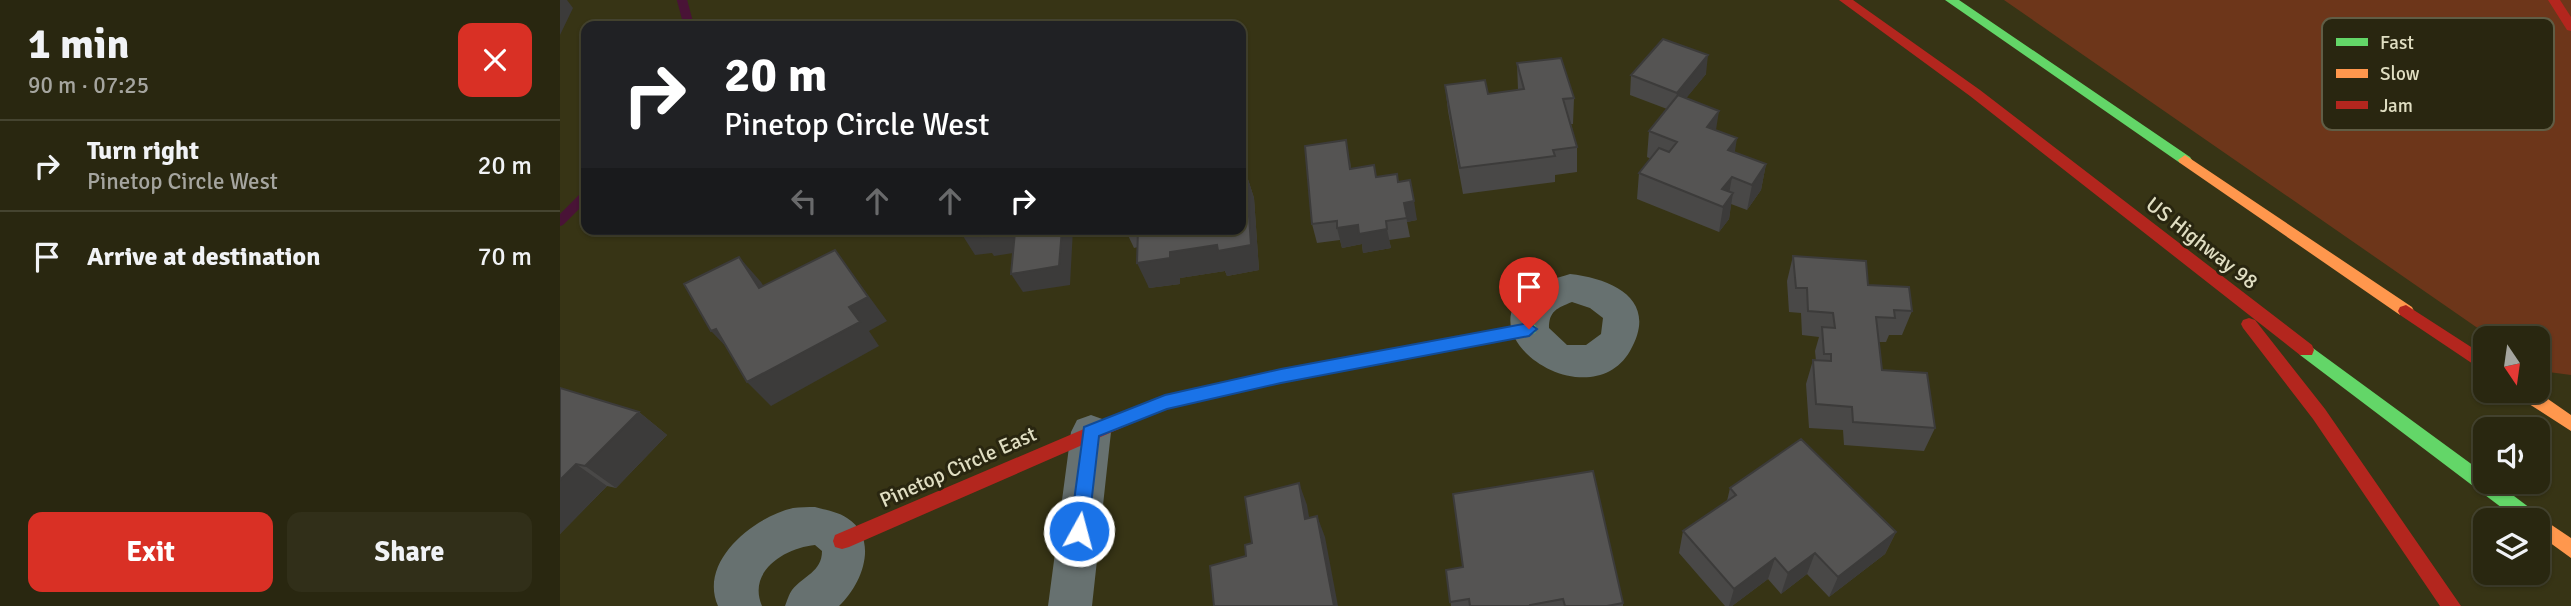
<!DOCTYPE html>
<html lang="en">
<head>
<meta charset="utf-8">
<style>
  body { margin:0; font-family:Signika,sans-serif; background:#312f19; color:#f1f3f6; height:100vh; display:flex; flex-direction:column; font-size:26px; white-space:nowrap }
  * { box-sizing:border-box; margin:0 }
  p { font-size:23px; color:#a5a59f }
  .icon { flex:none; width:38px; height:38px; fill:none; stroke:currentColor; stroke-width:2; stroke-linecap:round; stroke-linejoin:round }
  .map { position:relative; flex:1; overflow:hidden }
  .side { display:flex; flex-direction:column; background:#292710; width:560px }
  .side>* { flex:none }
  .banner { position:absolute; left:21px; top:21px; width:665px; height:214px; border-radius:14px; box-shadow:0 2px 5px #0004,0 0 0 2px #454430; background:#202124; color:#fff; overflow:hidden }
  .needle { width:46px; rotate:167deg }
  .controls { position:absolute; left:1913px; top:326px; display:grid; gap:14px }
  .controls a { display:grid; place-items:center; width:77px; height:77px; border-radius:14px; background:#292710; box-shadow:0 2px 5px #0004,0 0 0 2px #454430; font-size:35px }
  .pin { position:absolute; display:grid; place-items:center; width:60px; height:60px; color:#fff; margin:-72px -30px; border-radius:50% 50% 50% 0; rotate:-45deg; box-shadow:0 0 7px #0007 }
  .pin .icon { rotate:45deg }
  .me { position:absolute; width:77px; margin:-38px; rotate:7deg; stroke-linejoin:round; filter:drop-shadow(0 0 5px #0008) }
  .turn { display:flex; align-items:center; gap:24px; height:147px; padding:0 28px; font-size:32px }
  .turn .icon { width:91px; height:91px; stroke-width:2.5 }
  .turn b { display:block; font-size:49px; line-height:60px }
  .lanes { display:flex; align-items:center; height:66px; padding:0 28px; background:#0003; justify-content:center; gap:35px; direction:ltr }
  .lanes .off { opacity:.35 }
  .round { display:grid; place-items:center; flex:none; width:74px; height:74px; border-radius:14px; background:#312f19 }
  .summary { display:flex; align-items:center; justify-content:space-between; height:119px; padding:0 28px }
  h1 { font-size:42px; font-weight:700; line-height:52px }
  .action { display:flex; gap:14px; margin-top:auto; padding:14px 28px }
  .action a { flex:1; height:80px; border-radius:14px; background:#d93025; color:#fff; font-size:28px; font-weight:700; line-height:80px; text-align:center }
  .action a+a { background:#312f19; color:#f1f3f6 }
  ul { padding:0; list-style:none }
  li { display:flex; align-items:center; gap:21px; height:91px; padding:0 28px; border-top:2px solid #454430 }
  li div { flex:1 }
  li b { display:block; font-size:26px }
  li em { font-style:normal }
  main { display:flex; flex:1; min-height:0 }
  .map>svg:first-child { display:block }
</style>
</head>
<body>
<main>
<section class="side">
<div class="summary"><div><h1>1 min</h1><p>90 m · 07:25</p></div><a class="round" style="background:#d93025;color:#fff"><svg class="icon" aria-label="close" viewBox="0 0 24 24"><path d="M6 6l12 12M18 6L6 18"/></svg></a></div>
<ul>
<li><svg class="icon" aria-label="right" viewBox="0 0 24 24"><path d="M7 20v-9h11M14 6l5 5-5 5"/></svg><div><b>Turn right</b><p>Pinetop Circle West</p></div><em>20 m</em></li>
<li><svg class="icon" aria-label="arrive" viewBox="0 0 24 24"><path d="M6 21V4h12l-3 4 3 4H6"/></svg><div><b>Arrive at destination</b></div><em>70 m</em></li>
</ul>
<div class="action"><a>Exit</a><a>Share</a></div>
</section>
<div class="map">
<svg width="2011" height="606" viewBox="0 0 2011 606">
  <rect width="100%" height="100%" fill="#373415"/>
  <!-- green -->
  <path fill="#6d361a" d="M1444,0h567v375l-30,-4 -3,-2v-31h-46z"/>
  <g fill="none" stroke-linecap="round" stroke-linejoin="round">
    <!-- stream -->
    <path stroke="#491336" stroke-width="10" d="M122,0l7,26
      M0,221l26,-26"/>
    <!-- street -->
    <path fill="#677170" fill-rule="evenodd" d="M1010,274c45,5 89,27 60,77 -40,69 -167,-14 -101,-62 11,-8 29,-11 41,-15zM1012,302l18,6 13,10 -2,16 -15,11h-19l-18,-17c0,-17 8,-20 23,-26z
      M531,415l14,5 6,12 -19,174h-44l23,-174 6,-12z
      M255,507c10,3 24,5 32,11 33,21 15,67 -8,88h-54c2,-5 4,-12 7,-16 11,-14 30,-18 30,-39l-7,-6c-30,3 -68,26 -53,61h-44c-20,-45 36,-89 75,-98 7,-1 15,-1 22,-1z"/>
    <!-- fast -->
    <path fill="#63d668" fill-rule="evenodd" d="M1385,0h14l231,157 2,3 -2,3h-10z
      M969,323l6,2 2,4 -2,4 -6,2 -241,47 -6,-2 -2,-5 2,-5 6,-2z
      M1746,343l179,131v7h9l44,33 3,6 -3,6v-6h-20l-218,-165 -2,-5 2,-5z"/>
    <!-- slow -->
    <path fill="#ff974d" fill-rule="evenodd" d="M1625,155l227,152 2,4 -2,4h-12l-220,-152 -2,-3z
      M1953,390h22l36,25v16l-56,-36z
      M1978,516l33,22v20l-33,-24v-14h-7z"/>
    <!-- jam -->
    <path fill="#b3261e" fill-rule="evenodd" d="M1279,0h14l127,90 332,255 2,5 -2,5h-12l-330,-259z
      M1988,0h12l11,17v14l-4,-1z
      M1846,305l79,51v16l-85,-57 -2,-4 2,-4z
      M1689,318l6,2 70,89 136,197h-21l-127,-187 -70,-91 -2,-4 2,-4z
      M728,368l6,2 2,5 -2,5 -127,28 -318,139 -7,2 -7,-2 -2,-6 2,-6 324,-138z"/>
  </g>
  <!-- wall -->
  <path fill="#494847" d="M957,63l57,35 -1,26h-2l6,23v25l-22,3v7l-92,12 -15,-83 -3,-26 43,9 30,-4z
    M1146,74l-20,24 30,32 18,22 32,12 -5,26 -14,20 -16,-6 -2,15 -10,13 -82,-33 2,-26 12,-14 -4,-2 2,-26 18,-22 -37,-14 1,-20z
    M790,160l1,9 25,8 23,5 18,38 -10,2 3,15 -21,3 2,8 -28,5 -1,-9 -20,4 -2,-8 -23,3 -5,-19z
    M686,173l8,25 5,72 -32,6 -2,-5 -45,7v6l-31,4 -11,-41 -4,1 -9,-19h116z
    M1233,256l75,29 44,26 -10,24h-13l-3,7h-7l3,28 53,58 -11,23 -80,-6 -1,-15 -34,-2 -3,-44 7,-24 3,1 -1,-10 4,-14 -17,-2 -1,-22 -12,-1 -2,-31z
    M0,388l79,24 28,23 -51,53 -9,-2 -47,48z
    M1170,488l166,44 -11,22 -56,43 -22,-23 -26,20 -13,-15 -36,27h-7l-46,-53 4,-22 44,-30z
    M886,570l177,33v3h-172z"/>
  <!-- shaded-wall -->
  <path fill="#3c3b3a" d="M0,0h7l6,8 -13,27z
    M1148,55l-2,19 -31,38 2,-19z
    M1159,111l-4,25 -8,-9z
    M1177,138l-4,26 -5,-14z
    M1206,164l-5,26 -14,20 5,-25z
    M686,173l8,25 5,72 -32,6 -2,-5 -45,7v6l-31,4 -12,-25 33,-11z
    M1172,177l-4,23 5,-7 -4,26 -10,13 4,-25 -1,-18z
    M854,201l3,19 -10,2 -3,-19z
    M798,225l29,4 4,19 -28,5 -1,-9 -20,4 -5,-20z
    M502,229h11l-3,56 -47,7 -12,-18z
    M455,232l11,19 -32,5 -2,-3 -17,2 -12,-19 20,-3z
    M275,250l52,71 -18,10 10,15 -108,60 -24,-24 102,-75z
    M179,257l22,25 20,31 -22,-25z
    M156,329l19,27 -24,-25z
    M79,412l28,23 -51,53 -31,-22z
    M16,464l31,22 -47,48v-54z
    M739,483l8,22 6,35 -8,-21z
    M757,516l8,21 13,69h-4z
    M1336,532l-11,22 -56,43 9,-20z
    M1255,553l-8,21 -26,20 7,-21z
    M1215,558l-7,21 -36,27h-3l5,-17z"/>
  <!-- building -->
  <path fill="#555453" stroke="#3c3b3a" stroke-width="2" d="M1103,39l45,16 -31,38 -46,-18z
    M1001,58l13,40 -11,1 14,48 -24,3 2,6 -95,12 -15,-83 40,-5 3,14 36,-5 -7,-26z
    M1118,95l41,16 -12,16 30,11 -9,12 38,14 -14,21 -20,-8 -10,12 11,4 -10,14 -84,-34 20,-25 10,4 8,-10 -28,-11z
    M786,140l4,29 24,-4 2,12 21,-3 1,8 12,-2 4,21 -10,2 3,15 -21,3 1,8 -28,5 -1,-9 -21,3v-7l-25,3 -7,-78z
    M686,173l5,72 -33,6 -1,-6 -47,7v6l-33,5 1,-34h103v-55z
    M404,229h98l-3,37 -48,8 4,-42 -33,5 1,-4 -20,3z
    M275,250l33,47 -19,10 11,15 -113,60 -31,-53 -5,2 -27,-47 55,-27 20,31z
    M1233,256l73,5 2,24 41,2 3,24 -18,-1 1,8 -19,-1 6,53 45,3 8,55 -82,-6 -1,-15 -36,-3 -3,-44 18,1v-7h-7l-2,-27 13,1 -2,-15 -25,-2 -1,-23h-11z
    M0,388l79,24 -54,54 -9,-2 -16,16z
    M1241,439l95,93 -58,45 -23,-24 -27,20 -13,-15 -41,31 -51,-58 53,-36 -6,-7z
    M1033,471l30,132 -16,3h-42l-2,-7 -33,6v1h-60l-1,-7 -19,3 -4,-32 17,-3 -10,-73z
    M739,483l6,36 12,-3 17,90h-120l-4,-40 36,-10 -1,-11 7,-2 -7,-46z"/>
  <!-- route -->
  <path fill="#1a73e8" stroke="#114b97" stroke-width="2" d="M969,323l8,6 -8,7 -248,47 -114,26 -68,27 -11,95 -3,6 -6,3 -7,-3 -2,-6 14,-104 81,-32 116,-26z"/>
  <g text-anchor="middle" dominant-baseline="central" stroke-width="6" stroke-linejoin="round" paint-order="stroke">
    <!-- street labels -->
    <g font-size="21" fill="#e0dec2" stroke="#292610">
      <text transform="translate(1642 243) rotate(38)">US Highway 98</text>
      <text transform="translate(398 467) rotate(-24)">Pinetop Circle East</text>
    </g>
  </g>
  <!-- legend -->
  <rect x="1762" y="18" width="232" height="112" rx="10" fill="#292610" stroke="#605d45" stroke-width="2"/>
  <rect x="1776" y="38" width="32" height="8" fill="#63d668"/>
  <rect x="1776" y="69" width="32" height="9" fill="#ff974d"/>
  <rect x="1776" y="101" width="32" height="8" fill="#b3261e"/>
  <g font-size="19" fill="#e0dec2">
    <text x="1820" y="49">Fast</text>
    <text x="1820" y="80">Slow</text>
    <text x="1820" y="112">Jam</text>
  </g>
</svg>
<div class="controls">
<a><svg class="needle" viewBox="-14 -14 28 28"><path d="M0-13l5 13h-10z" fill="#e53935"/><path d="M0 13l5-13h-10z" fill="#a5a59f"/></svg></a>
<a><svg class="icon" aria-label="sound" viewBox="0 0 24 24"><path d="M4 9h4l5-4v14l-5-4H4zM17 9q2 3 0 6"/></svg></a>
<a><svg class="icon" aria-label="layers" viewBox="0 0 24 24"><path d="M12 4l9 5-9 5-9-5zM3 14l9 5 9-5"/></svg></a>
</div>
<div class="pin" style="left:969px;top:329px;background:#d93025"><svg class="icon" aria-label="arrive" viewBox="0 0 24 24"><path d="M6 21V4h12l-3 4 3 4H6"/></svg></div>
<svg class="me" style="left:519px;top:531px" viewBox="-20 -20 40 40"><circle r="17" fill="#1a73e8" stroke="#fff" stroke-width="3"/><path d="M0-11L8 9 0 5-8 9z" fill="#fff"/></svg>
<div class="banner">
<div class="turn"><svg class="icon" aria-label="right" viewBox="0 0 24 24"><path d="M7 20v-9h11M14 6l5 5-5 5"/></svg><div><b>20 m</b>Pinetop Circle West</div></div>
<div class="lanes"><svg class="icon off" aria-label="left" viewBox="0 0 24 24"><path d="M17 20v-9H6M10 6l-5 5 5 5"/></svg><svg class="icon off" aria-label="ahead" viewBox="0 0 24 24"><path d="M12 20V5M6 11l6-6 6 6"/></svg><svg class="icon off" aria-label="ahead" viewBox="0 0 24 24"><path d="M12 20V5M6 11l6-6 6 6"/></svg><svg class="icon" aria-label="right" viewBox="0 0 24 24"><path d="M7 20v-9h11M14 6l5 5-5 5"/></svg></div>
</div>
</div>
</main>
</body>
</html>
